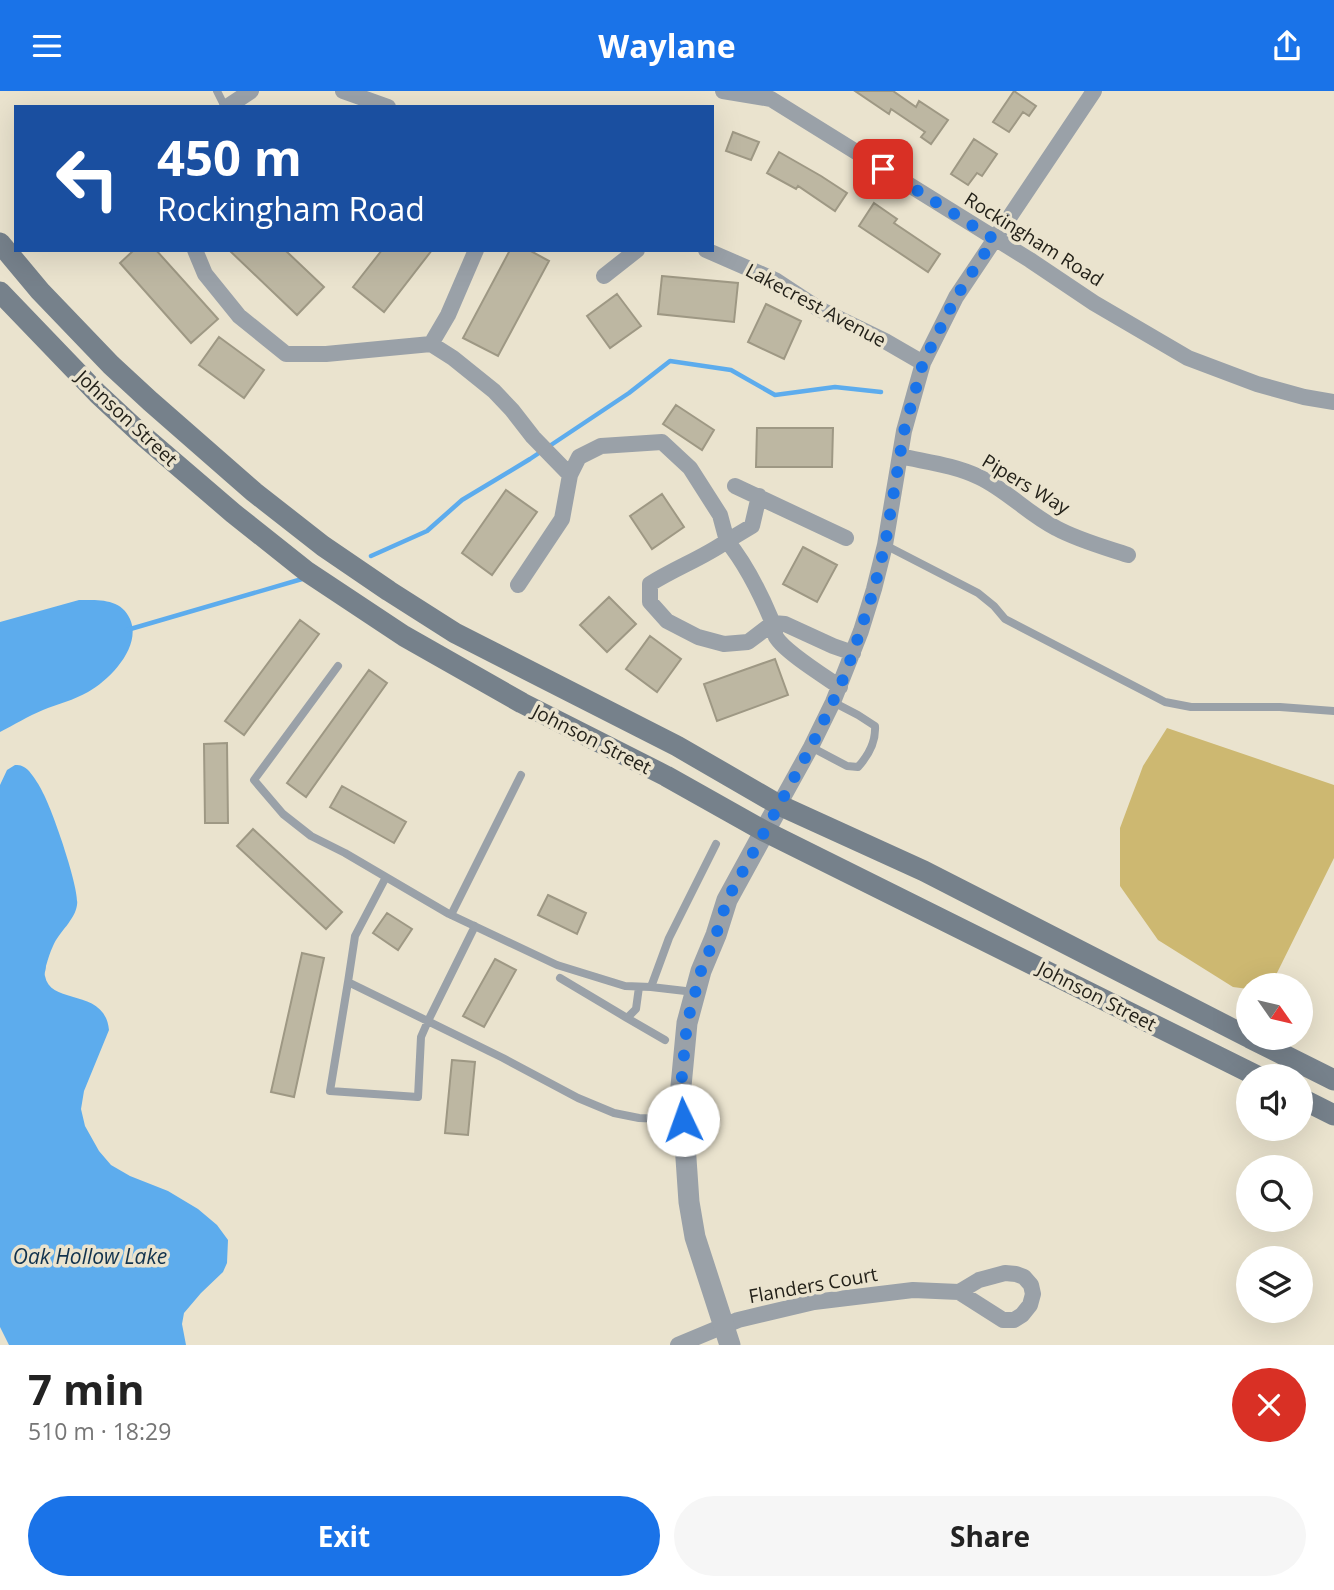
<!DOCTYPE html>
<html lang="en">
<head>
<meta charset="utf-8">
<style>
  body { margin:0; font-family:"Open Sans",sans-serif; background:#f6f6f6; color:#222; height:100vh; display:flex; flex-direction:column; font-size:26px; white-space:nowrap }
  * { box-sizing:border-box; margin:0 }
  p { font-size:23px; color:#767676 }
  .icon { flex:none; width:38px; height:38px; fill:none; stroke:currentColor; stroke-width:2; stroke-linecap:round; stroke-linejoin:round }
  .map { position:relative; height:1254px; overflow:hidden }
  .details { display:flex; flex-direction:column; background:#fff; flex:1 }
  .details>* { flex:none }
  .hud { position:absolute; left:14px; top:14px; width:700px; height:147px; border-radius:0px; box-shadow:0 7px 28px #0002; background:#1a4fa0; color:#fff; overflow:hidden }
  .needle { width:46px; rotate:124deg }
  .tools { position:absolute; left:1236px; top:882px; display:grid; gap:14px }
  .tools a { display:grid; place-items:center; width:77px; height:77px; border-radius:50%; background:#fff; box-shadow:0 7px 28px #0002; font-size:35px }
  .pin { position:absolute; display:grid; place-items:center; width:60px; height:60px; color:#fff; margin:-30px; border-radius:14px; box-shadow:0 4px 10px #0006 }
  .me { position:absolute; width:77px; margin:-38px; rotate:357deg; stroke-linejoin:round; filter:drop-shadow(0 0 5px #0008) }
  .turn { display:flex; align-items:center; gap:24px; height:147px; padding:0 28px; font-size:32px }
  .turn .icon { width:91px; height:91px; stroke-width:2.5 }
  .turn b { display:block; font-size:49px; line-height:60px }
  .round { display:grid; place-items:center; flex:none; width:74px; height:74px; border-radius:37px; background:#f6f6f6 }
  .headline { display:flex; align-items:center; justify-content:space-between; height:119px; padding:0 28px }
  h1 { font-size:42px; font-weight:700; line-height:52px }
  .button { display:flex; gap:14px; margin-top:auto; padding:14px 28px }
  .button a { flex:1; height:80px; border-radius:42px; background:#1a73e8; color:#fff; font-size:28px; font-weight:700; line-height:80px; text-align:center }
  .button a+a { background:#f6f6f6; color:#222 }
  header { display:flex; justify-content:space-between; align-items:center; height:91px; padding:0 28px; background:#1a73e8; color:#fff; font-size:32px; font-weight:700 }
  .map>svg:first-child { display:block }
</style>
</head>
<body>
<header><svg class="icon" aria-label="menu" viewBox="0 0 24 24"><path d="M4 6h16M4 12h16M4 18h16"/></svg>Waylane<svg class="icon" aria-label="share" viewBox="0 0 24 24"><path d="M12 15V3M7 8l5-5 5 5M5 13v7h14v-7"/></svg></header>
<div class="map">
<svg width="1334" height="1254" viewBox="0 0 1334 1254">
  <rect width="100%" height="100%" fill="#eae3ce"/>
  <!-- green -->
  <path fill="#cdb871" d="M1167,637l167,57v73l-63,127h-23v4l-15,-2 -75,-47 -38,-54v-58l23,-62z"/>
  <!-- water -->
  <path fill="#5daced" d="M79,509c19,0 42,-2 51,19 12,27 -19,60 -42,73 -14,8 -30,12 -45,18 -15,6 -29,15 -43,22v-110z
    M15,674c6,0 9,1 14,6 5,6 11,15 14,22 9,16 37,96 34,112 -2,15 -18,27 -24,41 -3,6 -5,13 -7,20 0,4 -2,7 -1,10 5,30 60,11 64,54l-25,61 -3,18 4,17 14,25 12,14 19,11 38,15 30,18 19,16 11,15 -1,23 -4,9 -22,21 -17,20 -2,11 4,21h-177l-9,-18v-542l7,-15z"/>
  <g fill="none" stroke-linecap="round" stroke-linejoin="round">
    <!-- stream -->
    <path stroke="#5daced" stroke-width="4.5" d="M371,465l56,-25 35,-31 68,-41 99,-66 41,-32 61,9 44,25 60,-8 46,5
      M127,539l175,-51"/>
  </g>
  <!-- building -->
  <path fill="#bdb7a2" stroke="#9e9884" stroke-width="2" d="M855,0h38l23,16 3,-6 29,19 -17,24 -10,-7 4,-5 -34,-23 -2,5z
    M1014,0l22,15 -7,10 -6,-4 -14,20 -16,-10z
    M733,41l26,10 -8,18 -25,-9z
    M974,48l23,15 -15,22 -5,-3 -9,12 -17,-11z
    M779,61l42,24 26,17 -12,18 -37,-25 -2,3 -29,-16z
    M874,112l23,16 -3,4 46,31 -12,18 -69,-46z
    M134,159h22l62,69 -27,24 -71,-80z
    M229,159h56l39,37 -27,28z
    M382,159h50l-48,62 -31,-25z
    M510,159h19l20,11 -51,95 -35,-18z
    M662,185l76,7 -4,39 -76,-8z
    M617,203l24,32 -31,22 -23,-32z
    M766,213l35,17 -17,38 -36,-17z
    M219,246l45,33 -20,28 -45,-33z
    M676,314l38,25 -12,20 -39,-26z
    M757,337h76l-1,39h-76z
    M506,399l31,22 -45,63 -30,-22z
    M662,403l22,33 -32,22 -22,-33z
    M803,456l34,18 -20,37 -34,-18z
    M609,506l27,27 -29,28 -27,-27z
    M300,529l19,14 -75,101 -19,-14z
    M650,545l31,23 -24,33 -31,-23z
    M775,568l13,36 -71,26 -13,-37z
    M369,579l18,13 -81,114 -19,-14z
    M227,652l1,80h-23l-1,-79z
    M342,695l64,36 -12,21 -64,-36z
    M253,738l89,83 -16,17 -89,-83z
    M548,804l38,18 -9,21 -39,-19z
    M387,822l25,16 -14,21 -25,-17z
    M302,862l22,5 -30,139 -23,-5z
    M495,868l21,11 -32,57 -21,-11z
    M452,969l23,2 -7,73 -23,-2z"/>
  <g fill="none" stroke-linecap="round" stroke-linejoin="round">
    <!-- service -->
    <path stroke="#9aa1a8" stroke-width="8" d="M217,0l8,16
      M885,454l93,48 16,13 11,13 160,83 26,5h89l54,4
      M338,575l-84,114 29,34 28,22 34,17 104,61 108,51 68,21 26,1 43,5
      M811,656l36,19 11,1c10,-11 18,-25 17,-41l-17,-11 -25,-13
      M386,786l-31,59 -7,46 155,76 75,40 36,15 25,5 44,2
      M451,824l70,-140
      M560,887l67,40 9,-9 3,-22
      M348,891l-18,109 88,6 3,-60 7,-16 47,-95
      M651,896l18,-49 47,-94
      M627,927l38,22"/>
    <!-- minor -->
    <path stroke="#9aa1a8" stroke-width="16" d="M343,0l45,16
      M723,0l48,8 259,161 64,43 94,55 69,26 47,13 30,5
      M227,16l24,-16
      M195,159l10,24 34,42 47,38h40l105,-10 17,-29 28,-65
      M706,159l69,30 44,29 66,32 38,22
      M604,185l33,-26
      M431,253l22,14 41,33 18,19 21,27 37,38 -8,44 -44,66
      M900,365c26,6 54,9 79,21 28,13 49,37 77,51 22,12 48,19 72,27
      M570,384l9,-18 22,-11 61,-4 28,26 30,47 7,26c-24,17 -52,27 -77,43v18l17,19 31,16 26,7 24,-2 25,-19 12,1 48,22 20,7
      M735,395l111,52
      M759,405l-7,30 -25,15c18,22 34,54 45,80 2,5 2,11 4,16 9,15 48,39 64,50
      M779,714l32,-58 22,-45 28,-71 13,-42 11,-44 19,-114 19,-68 33,-66 138,-206
      M678,1254l60,-25 76,-18 99,-12 46,2 44,28h11l8,-5 8,-10 3,-11 -2,-9 -7,-8 -8,-3 -11,-1 -26,7 -20,12"/>
    <!-- tertiary -->
    <path stroke="#9aa1a8" stroke-width="21" d="M730,1254l-35,-108 -6,-35 -8,-116 6,-63 14,-52 15,-36 11,-35 52,-95"/>
    <!-- secondary -->
    <path stroke="#76818b" stroke-width="21" d="M0,152l40,48 71,74 39,36 104,91 69,54 66,45 66,42 222,113 102,59 145,66 324,166
      M0,201l98,102 43,40 92,79 73,58 98,65 118,67 144,73 98,55 493,245
      M1250,947l84,42
      M1300,1007l34,17"/>
  </g>
  <g fill="none" stroke-linecap="round" stroke-linejoin="round">
    <!-- route -->
    <path stroke="#1a73e8" stroke-width="12" stroke-dasharray="0 21.6" d="M683,1029l-2,-34 6,-63 14,-52 15,-36 11,-35 84,-153 29,-60 13,-34 21,-64 11,-44 19,-114 19,-68 33,-66 38,-58 -111,-70"/>
  </g>
  <g text-anchor="middle" dominant-baseline="central" stroke-width="7" stroke-linejoin="round" paint-order="stroke">
    <!-- street labels -->
    <g font-size="19" fill="#232119" stroke="#eae3ce">
      <text transform="translate(1034 148) rotate(32)">Rockingham Road</text>
      <text transform="translate(816 214) rotate(28)">Lakecrest Avenue</text>
      <text transform="translate(127 327) rotate(43)">Johnson Street</text>
      <text transform="translate(1026 393) rotate(31)">Pipers Way</text>
      <text transform="translate(592 648) rotate(27)">Johnson Street</text>
      <text transform="translate(1097 905) rotate(27)">Johnson Street</text>
      <text transform="translate(813 1194) rotate(-10)">Flanders Court</text>
    </g>
    <!-- water labels -->
    <g font-size="21" font-style="italic" fill="#11324d" stroke="#eae3ce">
      <text x="90" y="1165">Oak Hollow Lake</text>
    </g>
  </g>
</svg>
<div class="tools">
<a><svg class="needle" viewBox="-14 -14 28 28"><path d="M0-13l5 13h-10z" fill="#e53935"/><path d="M0 13l5-13h-10z" fill="#767676"/></svg></a>
<a><svg class="icon" aria-label="sound" viewBox="0 0 24 24"><path d="M4 9h4l5-4v14l-5-4H4zM17 9q2 3 0 6"/></svg></a>
<a><svg class="icon" aria-label="search" viewBox="0 0 24 24"><circle cx="10" cy="10" r="6"/><path d="M15 15l6 6"/></svg></a>
<a><svg class="icon" aria-label="layers" viewBox="0 0 24 24"><path d="M12 4l9 5-9 5-9-5zM3 14l9 5 9-5"/></svg></a>
</div>
<div class="pin" style="left:883px;top:78px;background:#d93025"><svg class="icon" aria-label="arrive" viewBox="0 0 24 24"><path d="M6 21V4h12l-3 4 3 4H6"/></svg></div>
<svg class="me" style="left:683px;top:1029px" viewBox="-20 -20 40 40"><circle r="19" fill="#fff"/><path d="M0-13L10 11 0 6-10 11z" fill="#1a73e8"/></svg>
<div class="hud">
<div class="turn"><svg class="icon" aria-label="left" viewBox="0 0 24 24"><path d="M17 20v-9H6M10 6l-5 5 5 5"/></svg><div><b>450 m</b>Rockingham Road</div></div>
</div>
</div>
<section class="details">
<div class="headline"><div><h1>7 min</h1><p>510 m · 18:29</p></div><a class="round" style="background:#d93025;color:#fff"><svg class="icon" aria-label="close" viewBox="0 0 24 24"><path d="M6 6l12 12M18 6L6 18"/></svg></a></div>
<div class="button"><a>Exit</a><a>Share</a></div>
</section>
</body>
</html>
